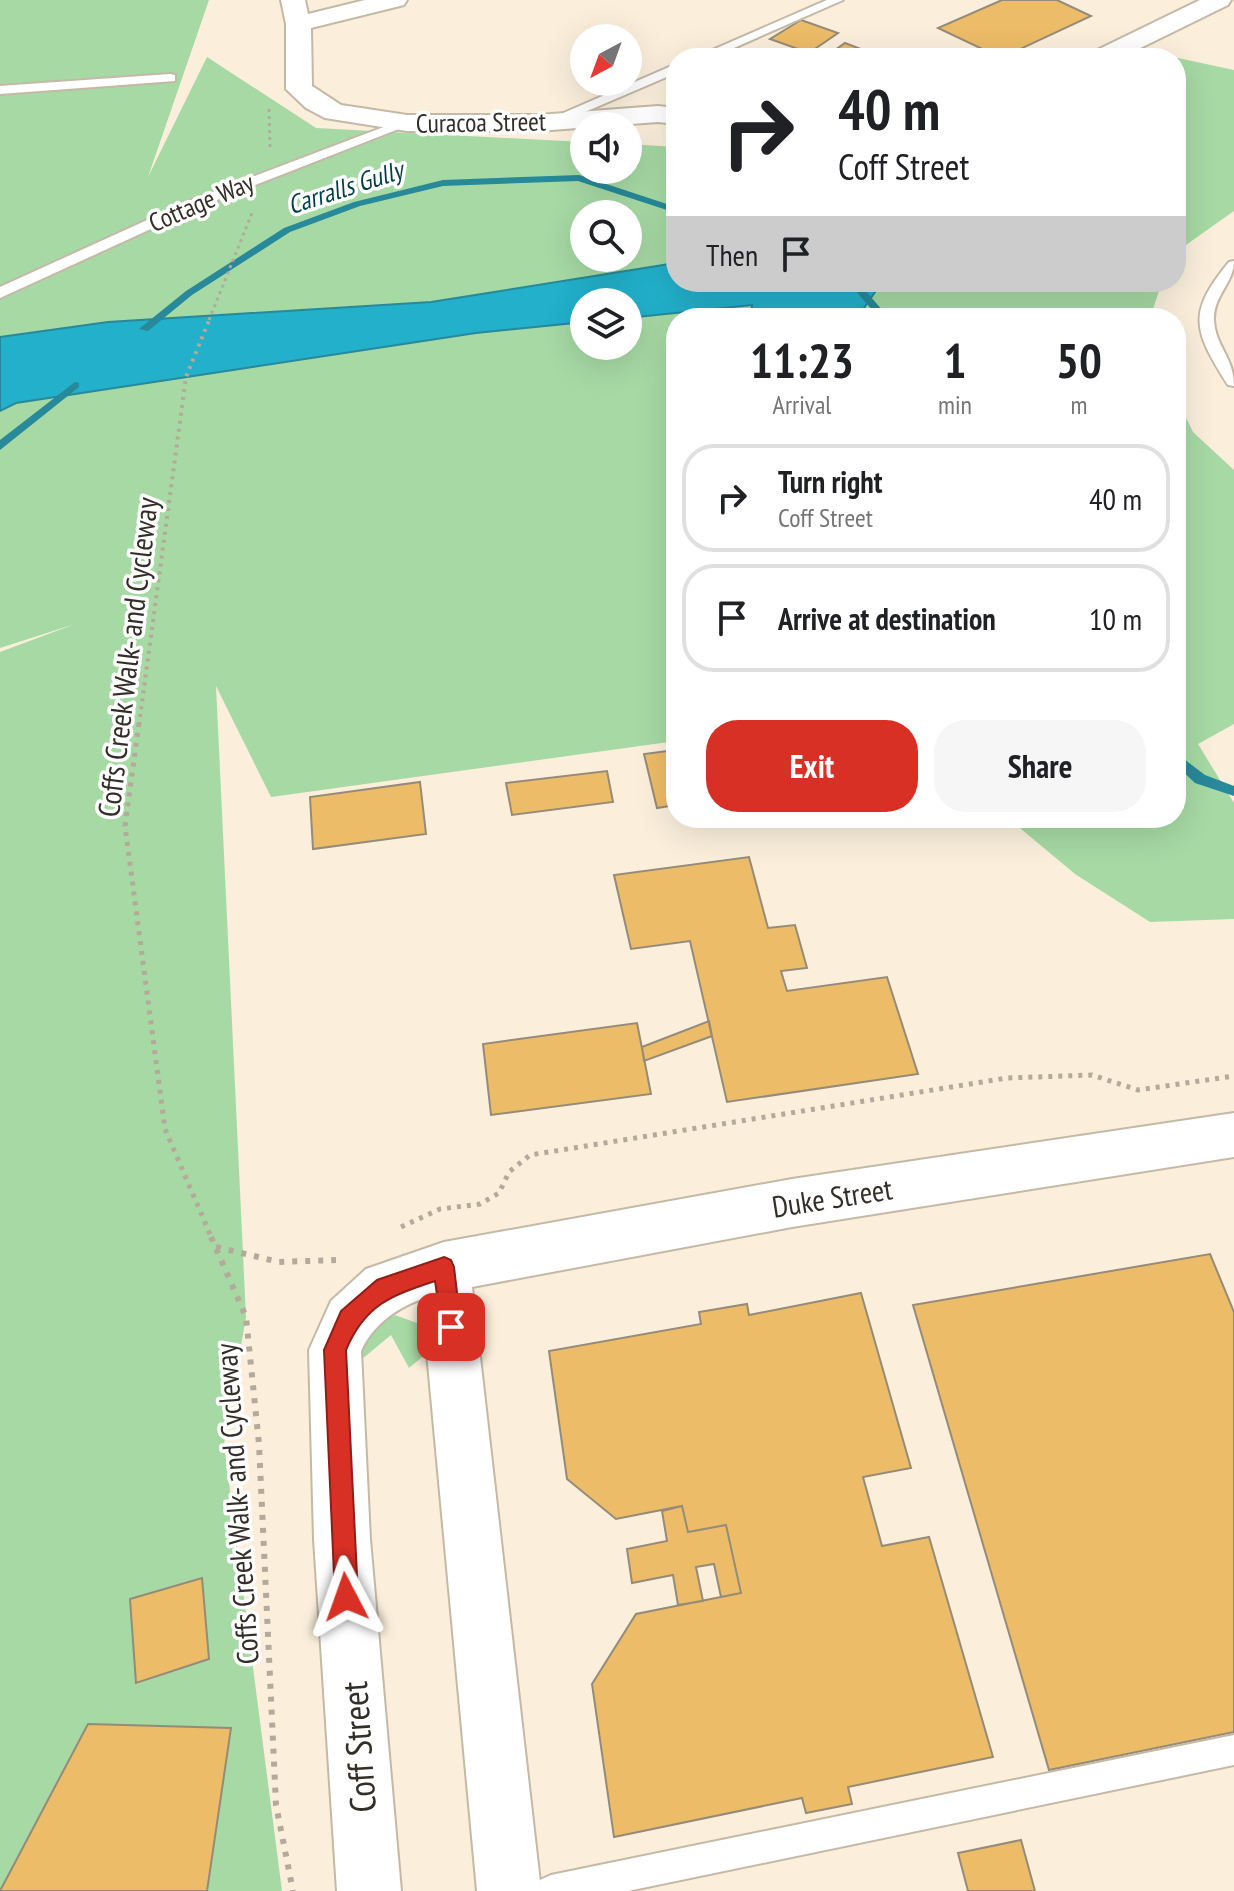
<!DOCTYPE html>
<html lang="en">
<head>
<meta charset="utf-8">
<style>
  body { margin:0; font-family:"PT Sans Narrow",sans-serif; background:#f6f6f6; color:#202124; height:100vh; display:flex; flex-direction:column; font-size:30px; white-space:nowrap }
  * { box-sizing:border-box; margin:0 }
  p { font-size:26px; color:#757577 }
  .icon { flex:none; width:44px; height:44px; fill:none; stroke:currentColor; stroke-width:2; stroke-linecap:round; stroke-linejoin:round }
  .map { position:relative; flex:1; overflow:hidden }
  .panel { position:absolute; left:666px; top:308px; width:520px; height:520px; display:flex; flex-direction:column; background:#fff; border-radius:32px; box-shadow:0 8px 32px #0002 }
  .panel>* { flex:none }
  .banner { position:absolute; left:666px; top:48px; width:520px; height:244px; border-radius:32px; box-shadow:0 8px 32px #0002; background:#fff; color:#202124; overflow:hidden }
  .needle { width:52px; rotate:221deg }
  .buttons { position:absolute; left:570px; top:24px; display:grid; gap:16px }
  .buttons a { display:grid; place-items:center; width:72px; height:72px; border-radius:50%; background:#fff; box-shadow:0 8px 32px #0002; font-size:40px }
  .pin { position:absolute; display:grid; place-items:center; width:68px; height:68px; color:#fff; margin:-34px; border-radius:16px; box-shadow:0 4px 12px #0006 }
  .me { position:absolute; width:88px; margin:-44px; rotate:356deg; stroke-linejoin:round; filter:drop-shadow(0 0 6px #0008) }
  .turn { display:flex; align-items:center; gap:28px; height:168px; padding:0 40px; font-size:36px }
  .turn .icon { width:104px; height:104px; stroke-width:2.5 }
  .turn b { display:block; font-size:56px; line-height:68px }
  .then { display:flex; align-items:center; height:76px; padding:0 40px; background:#0003; gap:16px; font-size:30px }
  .eta { display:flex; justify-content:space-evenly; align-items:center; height:136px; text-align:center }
  .eta b { font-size:48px; font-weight:800; line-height:56px }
  .action { display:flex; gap:16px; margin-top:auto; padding:16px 40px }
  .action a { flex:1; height:92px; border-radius:32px; background:#d93025; color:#fff; font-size:32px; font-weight:800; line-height:92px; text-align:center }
  .action a+a { background:#f6f6f6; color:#202124 }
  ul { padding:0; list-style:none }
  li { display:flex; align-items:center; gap:24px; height:108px; margin:0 16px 12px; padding:0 24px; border:4px solid #e0e0e0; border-radius:32px }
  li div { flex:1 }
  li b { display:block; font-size:30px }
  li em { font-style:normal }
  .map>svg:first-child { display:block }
</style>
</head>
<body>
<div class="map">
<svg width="1234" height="1891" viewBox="0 0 1234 1891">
  <rect width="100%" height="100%" fill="#fbefdc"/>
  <!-- green -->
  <path fill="#a6d9a4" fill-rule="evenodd" d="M0,0h209l-61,177 59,-120 109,71 268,14v28h44v-26l48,3v116l-246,39 -322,20 -108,15zM584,214h44v44h-44z
    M1164,55l70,15v141l-58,41v-194h-17z
    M882,282h280l-12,36h-293z
    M753,305l-2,13h-75v423l-405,56 -55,-111 30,631 -22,127 58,447h-282v-1239l75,-28 -75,24v-237l16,-8 460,-70 108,-11v24h44v-28z
    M1176,397l17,35 41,38v254l-36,20 36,59v116l-84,3 -75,-48 -67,-56h168z
    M395,1315l33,12 5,21 -24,20 -18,-33 -35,29c6,-25 15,-37 39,-49z"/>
  <!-- water -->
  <path fill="#22b0ca" stroke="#278999" stroke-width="2" d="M676,263v19h206l-25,36h-106l1,-13 -124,13v-16h-44v20l-108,11 -460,70 -16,8v-74l108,-15 323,-20z"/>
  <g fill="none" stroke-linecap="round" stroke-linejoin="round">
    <!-- stream -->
    <path fill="#278999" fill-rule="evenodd" d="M579,175l97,32v6l-98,-32 -135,5 -83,20 -70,26 -98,63 -44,36 -9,-2 47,-38 98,-63 70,-26 89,-22z
      M848,282h10l31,36h-10z
      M75,382l4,1v4l-79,63v-10z
      M1176,753l29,22 29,11v10l-39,-13 -19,-18z"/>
  </g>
  <!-- building -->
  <path fill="#edbc68" stroke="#958b79" stroke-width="2" d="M1002,0h55l34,16 -90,42 -63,-30z
    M801,20l37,13 -29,20 -39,-14z
    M845,43l39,15h-60z
    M736,46l16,12h-44z
    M676,750v55l-19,3 -13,-54z
    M607,771l6,31 -101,13 -6,-32z
    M420,782l6,52 -113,15 -3,-52z
    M749,857l19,71 27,-3 12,43 -26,3 6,20 100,-14 31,97 -191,28 -37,-161 -59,8 -17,-74z
    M709,1021l3,15 -68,25 -2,-14z
    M637,1023l14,71 -160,21 -8,-71z
    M1210,1254l24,58v420l-185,38 -136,-465z
    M861,1293l50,175 -48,9 19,69 47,-9 64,220 -145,30 4,17 -46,9 -4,-15 -188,39 -22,-153 44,-70 105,-21 -15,-68 -38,7 -6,-26 -66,13 -49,-40 -18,-128 152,-27 -2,-12 48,-8 2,11z
    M682,1506l6,26 38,-7 15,68 -20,4 -7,-33 -18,3 7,34 -25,4 -5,-30 -41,8 -5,-34 40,-8 -5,-30z
    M202,1578l7,81 -73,24 -6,-84z
    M88,1724l143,4 -24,163h-207z
    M1021,1840l14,51h-67l-10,-38z"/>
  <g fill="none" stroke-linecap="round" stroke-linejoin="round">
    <defs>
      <path id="service" d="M827,0h16l-132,58h-17z
        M676,64v9l-119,51 -12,-3z
        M170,74l5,1v6l-175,13v-8z
        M402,120l12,3 -215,84 -199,91v-11l189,-86z
        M1234,261c0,22 -21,35 -20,59 1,26 20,37 20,66l-6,-1c-34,-54 -42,-71 1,-123z
        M1234,1735v30l-606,126h-93l5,-11 11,-5z"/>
      <path id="minor" d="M281,0h24l3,14 57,-14h42l-3,5 -93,23 1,58 29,19 66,10h131l120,-9 18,2v16l-18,-2 -120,9h-131l-82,-13 -19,-10 -20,-19v-65z
        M1200,0h31l-3,5 -108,53h-33l4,-5z
        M1234,1113v44l-442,70 -320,60 69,604h-64l-55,-592c-26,9 -50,27 -61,52l9,188 31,352h-64l-23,-352 -5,-189 22,-49 35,-32 78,-27 348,-63z"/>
    </defs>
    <!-- service casing -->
    <use href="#service" stroke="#c4b9a6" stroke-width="4"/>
    <!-- minor casing -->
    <use href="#minor" stroke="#c4b9a6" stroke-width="4"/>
    <!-- path-far3 -->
    <path stroke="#b3aa9b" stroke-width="3" stroke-dasharray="3 4" stroke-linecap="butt" d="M269,109l1,38
      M209,320l43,-107"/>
    <!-- path-far2 -->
    <path stroke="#b3aa9b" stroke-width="4" stroke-dasharray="3 5" stroke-linecap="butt" d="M139,725l47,-348 24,-59"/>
    <!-- path-far1 -->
    <path stroke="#b3aa9b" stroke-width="5" stroke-dasharray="4 6" stroke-linecap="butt" d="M139,723l-14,103 40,303 47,110
      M401,1227l39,-18 40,-5 19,-11 10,-21 21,-17 477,-77 85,-3 46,15 96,-14"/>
    <!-- path -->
    <path stroke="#b3aa9b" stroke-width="6" stroke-dasharray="5 8" stroke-linecap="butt" d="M211,1237l35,80 13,127 17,361 17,86
      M216,1247l63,15 57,-2"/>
    <!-- service -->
    <use href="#service" fill="#fff" fill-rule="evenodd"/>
    <!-- minor -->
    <use href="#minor" fill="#fff" fill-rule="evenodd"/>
  </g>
  <!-- route -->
  <path fill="#d93025" stroke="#8d1f18" stroke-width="2" d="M444,1257l7,3 3,7 7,60 -3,8 -7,3 -8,-3 -8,-54c-45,15 -70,24 -89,69l12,247 -3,8 -9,3 -8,-3 -3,-8 -11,-247 17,-39 36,-31z"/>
  <g text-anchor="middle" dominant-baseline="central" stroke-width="7" stroke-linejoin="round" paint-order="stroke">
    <!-- far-street labels -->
    <g font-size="26" fill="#332e27" stroke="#fefefe">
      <text transform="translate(481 122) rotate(-1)">Curacoa Street</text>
      <text transform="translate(201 202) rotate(-23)">Cottage Way</text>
    </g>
    <!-- far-water labels -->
    <g font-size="26" font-style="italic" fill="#013e49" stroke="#fefefe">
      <text transform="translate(345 187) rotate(-18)">Carralls Gully</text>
    </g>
    <!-- street labels -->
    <g font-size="30" fill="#332e27" stroke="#fefefe">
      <text transform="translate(127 657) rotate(-83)">Coffs Creek Walk- and Cycleway</text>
      <text transform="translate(832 1197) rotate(-9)">Duke Street</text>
      <text transform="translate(236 1504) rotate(-94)">Coffs Creek Walk- and Cycleway</text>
    </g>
    <!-- near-street labels -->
    <g font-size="36" fill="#332e27" stroke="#fefefe">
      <text transform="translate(358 1747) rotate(-94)">Coff Street</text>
    </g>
  </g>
</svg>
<div class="buttons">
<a><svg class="needle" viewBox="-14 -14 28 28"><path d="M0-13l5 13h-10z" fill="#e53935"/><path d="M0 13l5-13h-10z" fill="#757577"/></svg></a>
<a><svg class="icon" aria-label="sound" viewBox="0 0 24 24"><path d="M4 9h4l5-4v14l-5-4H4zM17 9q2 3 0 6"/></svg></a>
<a><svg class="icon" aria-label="search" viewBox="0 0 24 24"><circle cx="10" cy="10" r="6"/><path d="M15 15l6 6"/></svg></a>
<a><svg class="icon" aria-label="layers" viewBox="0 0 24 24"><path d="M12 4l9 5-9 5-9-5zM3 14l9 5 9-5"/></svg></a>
</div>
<div class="pin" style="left:451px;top:1327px;background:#d93025"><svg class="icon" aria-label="arrive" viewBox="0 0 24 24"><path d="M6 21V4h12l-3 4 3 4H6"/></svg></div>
<svg class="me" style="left:346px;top:1597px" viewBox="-20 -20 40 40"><path d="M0-17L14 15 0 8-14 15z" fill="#d93025" stroke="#fff" stroke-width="4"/></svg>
<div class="banner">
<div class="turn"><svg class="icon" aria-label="right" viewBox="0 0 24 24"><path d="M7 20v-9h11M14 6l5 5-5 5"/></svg><div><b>40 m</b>Coff Street</div></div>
<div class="then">Then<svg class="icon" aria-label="arrive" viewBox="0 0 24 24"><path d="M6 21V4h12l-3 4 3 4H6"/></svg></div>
</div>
<section class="panel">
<div class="eta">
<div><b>11:23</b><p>Arrival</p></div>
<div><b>1</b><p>min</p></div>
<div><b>50</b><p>m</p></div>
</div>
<ul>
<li><svg class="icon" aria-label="right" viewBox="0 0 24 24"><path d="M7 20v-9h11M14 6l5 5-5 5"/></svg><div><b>Turn right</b><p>Coff Street</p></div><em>40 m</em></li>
<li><svg class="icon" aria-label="arrive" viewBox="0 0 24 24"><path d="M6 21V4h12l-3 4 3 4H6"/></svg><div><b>Arrive at destination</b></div><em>10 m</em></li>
</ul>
<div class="action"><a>Exit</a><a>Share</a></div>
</section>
</div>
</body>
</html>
